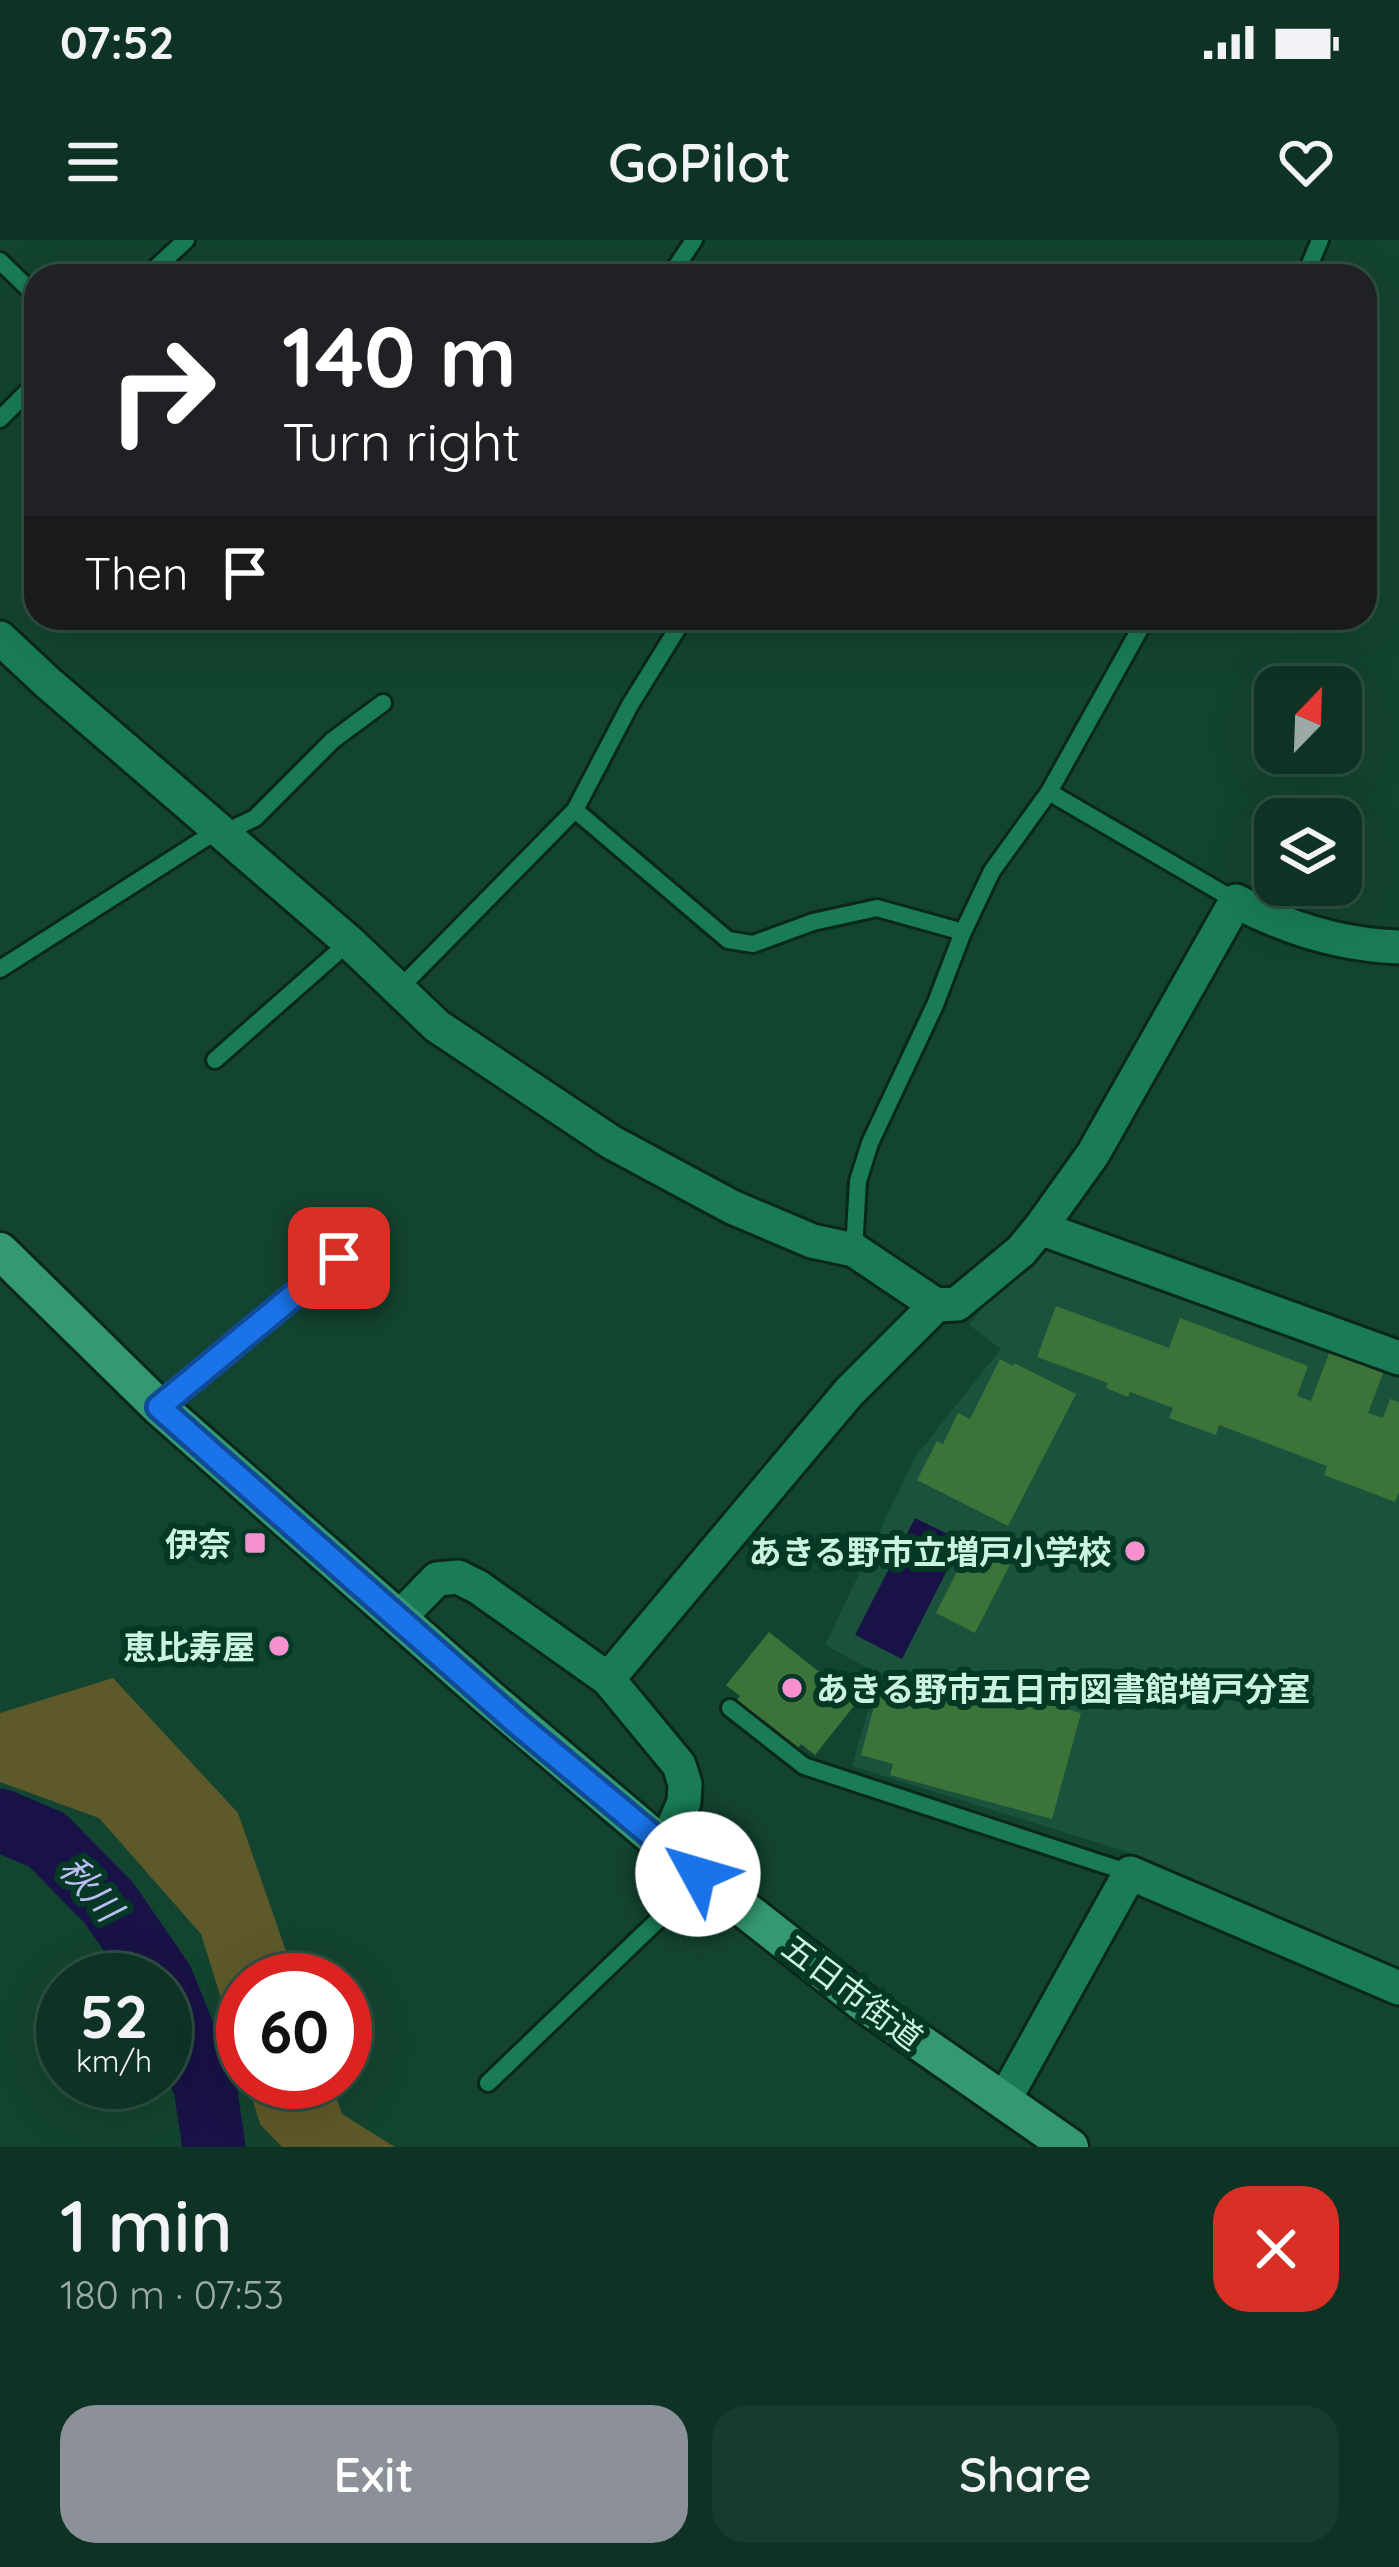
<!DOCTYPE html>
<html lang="en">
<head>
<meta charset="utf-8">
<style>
  body { margin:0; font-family:Quicksand,"Noto Sans JP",sans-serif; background:#173b2c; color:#f1f3f6; height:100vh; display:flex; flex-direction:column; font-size:45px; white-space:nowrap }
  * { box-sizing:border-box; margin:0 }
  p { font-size:39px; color:#9baaa6 }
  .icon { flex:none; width:66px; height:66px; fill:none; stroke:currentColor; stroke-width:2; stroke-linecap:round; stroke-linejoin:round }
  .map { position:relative; height:1907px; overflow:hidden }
  .sheet { display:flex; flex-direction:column; background:#0e3324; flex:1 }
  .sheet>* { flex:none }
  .top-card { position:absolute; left:24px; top:24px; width:1353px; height:366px; border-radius:36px; box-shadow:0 12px 48px #0002,0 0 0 3px #2e4e41; background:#202124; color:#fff; overflow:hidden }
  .needle { width:78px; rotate:23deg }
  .tools { position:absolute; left:1254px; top:426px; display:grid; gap:24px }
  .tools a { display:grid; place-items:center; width:108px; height:108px; border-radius:24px; background:#0e3324; box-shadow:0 12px 48px #0002,0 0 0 3px #2e4e41; font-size:60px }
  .speed { position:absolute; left:36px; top:1713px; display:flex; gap:24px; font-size:60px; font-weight:700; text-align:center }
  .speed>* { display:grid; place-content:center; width:156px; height:156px; border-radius:50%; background:#0e3324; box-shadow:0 12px 48px #0002,0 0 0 3px #2e4e41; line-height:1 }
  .speed small { font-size:30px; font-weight:400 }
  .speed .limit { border:18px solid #d22; background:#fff; color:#111 }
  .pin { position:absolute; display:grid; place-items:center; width:102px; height:102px; color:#fff; margin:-51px; border-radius:24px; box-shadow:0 6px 18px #0006 }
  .me { position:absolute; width:132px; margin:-66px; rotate:309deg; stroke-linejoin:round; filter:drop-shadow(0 0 9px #0008) }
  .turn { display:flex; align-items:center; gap:42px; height:252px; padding:0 60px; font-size:54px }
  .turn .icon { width:156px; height:156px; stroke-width:2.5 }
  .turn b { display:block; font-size:84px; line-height:102px }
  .then { display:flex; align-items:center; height:114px; padding:0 60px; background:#0003; gap:24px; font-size:45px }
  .round { display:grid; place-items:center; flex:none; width:126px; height:126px; border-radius:36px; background:#173b2c }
  .summary { display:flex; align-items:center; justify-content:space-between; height:204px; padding:0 60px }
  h1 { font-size:72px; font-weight:600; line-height:90px }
  .primary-button { display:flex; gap:24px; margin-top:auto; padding:24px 60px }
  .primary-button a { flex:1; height:138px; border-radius:36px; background:#8c9099; color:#fff; font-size:48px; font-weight:600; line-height:138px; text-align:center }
  .primary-button a+a { background:#173b2c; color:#f1f3f6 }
  .status { display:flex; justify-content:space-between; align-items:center; height:84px; padding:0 60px; background:#0e3324; direction:ltr }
  .status svg { height:33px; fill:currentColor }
  header { display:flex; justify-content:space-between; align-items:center; height:156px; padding:0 60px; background:#0e3324; font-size:54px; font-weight:600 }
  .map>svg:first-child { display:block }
</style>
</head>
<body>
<div class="status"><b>07:52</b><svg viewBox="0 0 49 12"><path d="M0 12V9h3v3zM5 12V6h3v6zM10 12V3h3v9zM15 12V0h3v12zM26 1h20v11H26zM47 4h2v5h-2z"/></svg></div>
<header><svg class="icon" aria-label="menu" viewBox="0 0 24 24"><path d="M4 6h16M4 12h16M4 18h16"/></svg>GoPilot<svg class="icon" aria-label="heart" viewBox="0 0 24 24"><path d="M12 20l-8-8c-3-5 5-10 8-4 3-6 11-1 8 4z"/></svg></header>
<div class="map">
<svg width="1399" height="1907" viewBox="0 0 1399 1907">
  <rect width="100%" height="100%" fill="#134430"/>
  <!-- built -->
  <path fill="#1a523c" d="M1051,1006l348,120v604l-275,-119 -272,-85 26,-92 -53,-29 90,-188 86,-108 -32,-24 31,-41 41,-35z"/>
  <!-- green -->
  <path fill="#5e592a" d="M113,1438l125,135 58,167h-53v89l-42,-135 -102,-116 -99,-36v-69z
    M247,1842h84l11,32 53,33h-113l-22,-23z"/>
  <!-- water -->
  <path fill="#191246" d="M915,1278l47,23 -60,118 -47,-24z"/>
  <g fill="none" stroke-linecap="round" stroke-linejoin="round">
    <!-- river -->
    <path stroke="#191246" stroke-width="63" d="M0,1580l47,20 62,63 53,77
      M165,1747l40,100 9,60"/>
  </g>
  <!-- building -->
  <path fill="#3c7339" d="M1056,1066l113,42 11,-30 128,48 -11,30 14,5 19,-50 54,20 -16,42 15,5 7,-19 9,3v90l-4,10 -71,-27 3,-9 -108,-41 -3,10 -47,-17 4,-10 -43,-16 -2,5 -22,-9 2,-5 -71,-26z
    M1000,1119l13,7 1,-3 62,31 -68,132 -91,-46 20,-39 6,3 15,-31 12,6z
    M978,1290l40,19 -43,84 -39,-20z
    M769,1392l88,70 -42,53 -14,-11 -4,5 -61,-48 4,-5 -14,-11z
    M919,1428l162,45 -29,106 -162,-44 3,-11 -32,-9 20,-75 32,9z"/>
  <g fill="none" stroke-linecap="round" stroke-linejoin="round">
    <defs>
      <path id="service" d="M0,21l36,35
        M147,36l39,-36
        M670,36l24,-36
        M1305,36l15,-36
        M0,179l36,-36
        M1049,552l187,109
        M575,570l153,130 25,4 60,-22 64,-14 86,24
        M0,729l218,-139 16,-2 21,-10 78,-78 50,-37
        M398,750l177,-180 55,-105 54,-87
        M215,820l134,-118
        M854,1010l4,-69 12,-38 65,-138 28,-73 29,-61 57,-79 97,-174
        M160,1166l215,-178
        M730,1468l74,58 326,107
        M488,1843l171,-164 39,-45"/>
      <path id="minor" d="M0,398l47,44 302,260 88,84 174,116 121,65 80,34 42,9 82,55 21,-1 64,-53 19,-23 359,130
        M1040,988l53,-74 143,-253c50,27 105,44 163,46
        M399,1378l38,-39 21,-2 20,10 130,92 71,86 6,19 -1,18 -19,45
        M608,1439l241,-287 87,-87
        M1003,1862l127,-229 269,115"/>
      <path id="primary" d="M0,1011l159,156 330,291 176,149 201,158 204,142"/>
    </defs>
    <!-- service casing -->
    <use href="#service" stroke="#0a271b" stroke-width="22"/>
    <!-- minor casing -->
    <use href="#minor" stroke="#0a271b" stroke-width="39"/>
    <!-- primary casing -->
    <use href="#primary" stroke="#0a271b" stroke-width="42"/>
    <!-- service -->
    <use href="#service" stroke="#197c57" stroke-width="16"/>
    <!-- minor -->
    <use href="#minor" stroke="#197c57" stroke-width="33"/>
    <!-- primary -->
    <use href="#primary" stroke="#349971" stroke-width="36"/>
  </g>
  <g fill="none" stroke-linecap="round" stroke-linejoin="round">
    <defs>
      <path id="route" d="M339,1018l-180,149 359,317 180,150"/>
    </defs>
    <!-- route casing -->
    <use href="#route" stroke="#114b97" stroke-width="30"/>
    <!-- route -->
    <use href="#route" stroke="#1a73e8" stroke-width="21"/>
  </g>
  <!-- markers -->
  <g fill="#f690d0" stroke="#053926" stroke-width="4.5">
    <rect x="243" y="1291" width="24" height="24" rx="6"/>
    <circle cx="1135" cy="1311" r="12"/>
    <circle cx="279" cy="1406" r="12"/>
    <circle cx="792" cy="1448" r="12"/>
  </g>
  <g text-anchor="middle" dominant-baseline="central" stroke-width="12" stroke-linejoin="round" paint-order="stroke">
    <!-- poi labels -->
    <g font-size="33" font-weight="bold" fill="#caf4de" stroke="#053926" text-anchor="end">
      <text x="231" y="1303">伊奈</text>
      <text x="1111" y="1311">あきる野市立増戸小学校</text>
      <text x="255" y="1406">恵比寿屋</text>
      <text x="816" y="1448" text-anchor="start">あきる野市五日市図書館増戸分室</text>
    </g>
    <!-- street labels -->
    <g font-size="33" fill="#caf4de" stroke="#053926">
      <text transform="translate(853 1752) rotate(37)">五日市街道</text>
    </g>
    <!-- water labels -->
    <g font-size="36" font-style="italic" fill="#bcbef3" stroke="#053926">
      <text transform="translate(91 1648) rotate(49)">秋川</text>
    </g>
  </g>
</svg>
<div class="tools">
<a><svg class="needle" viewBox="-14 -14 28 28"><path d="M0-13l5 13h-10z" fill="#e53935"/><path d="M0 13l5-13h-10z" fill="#9baaa6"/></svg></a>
<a><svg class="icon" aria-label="layers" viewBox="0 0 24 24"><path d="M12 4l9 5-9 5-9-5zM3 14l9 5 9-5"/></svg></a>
</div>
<div class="speed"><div>52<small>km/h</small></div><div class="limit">60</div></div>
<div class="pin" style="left:339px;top:1018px;background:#d93025"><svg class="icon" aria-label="arrive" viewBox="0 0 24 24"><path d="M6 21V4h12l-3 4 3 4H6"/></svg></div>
<svg class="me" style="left:698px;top:1634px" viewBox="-20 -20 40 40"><circle r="19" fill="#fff"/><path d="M0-13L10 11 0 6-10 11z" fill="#1a73e8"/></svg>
<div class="top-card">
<div class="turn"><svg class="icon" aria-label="right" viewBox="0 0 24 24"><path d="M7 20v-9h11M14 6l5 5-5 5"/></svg><div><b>140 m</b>Turn right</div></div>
<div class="then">Then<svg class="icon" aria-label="arrive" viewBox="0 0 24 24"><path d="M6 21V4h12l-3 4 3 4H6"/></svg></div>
</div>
</div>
<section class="sheet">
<div class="summary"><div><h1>1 min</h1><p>180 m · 07:53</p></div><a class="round" style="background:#d93025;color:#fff"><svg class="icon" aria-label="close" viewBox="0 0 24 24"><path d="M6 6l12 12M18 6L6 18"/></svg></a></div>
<div class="primary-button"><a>Exit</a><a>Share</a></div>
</section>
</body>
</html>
